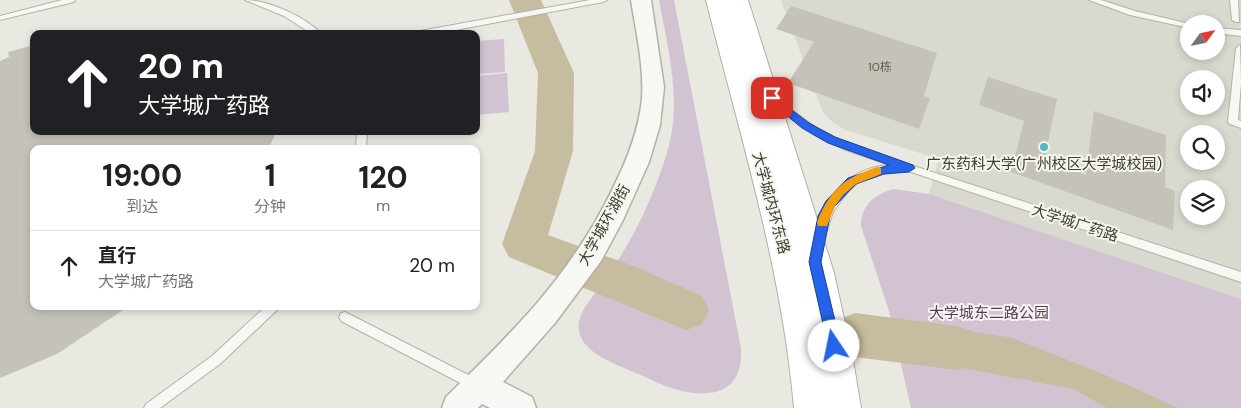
<!DOCTYPE html>
<html lang="zh">
<head>
<meta charset="utf-8">
<style>
  body { margin:0; font-family:"DM Sans","Noto Sans SC",sans-serif; background:#f2f2f2; color:#202124; height:100vh; display:flex; flex-direction:column; font-size:19px; white-space:nowrap }
  * { box-sizing:border-box; margin:0 }
  p { font-size:16px; color:#757577 }
  .icon { flex:none; width:28px; height:28px; fill:none; stroke:currentColor; stroke-width:2; stroke-linecap:round; stroke-linejoin:round }
  .map { position:relative; flex:1; overflow:hidden }
  .details { position:absolute; left:30px; top:145px; width:450px; height:165px; display:flex; flex-direction:column; background:#fff; border-radius:10px; box-shadow:0 2px 8px #0003 }
  .details>* { flex:none }
  .guide { position:absolute; left:30px; top:30px; width:450px; height:105px; border-radius:10px; box-shadow:0 2px 8px #0003; background:#202124; color:#fff; overflow:hidden }
  .needle { width:32px; rotate:57deg }
  .fabs { position:absolute; left:1180px; top:15px; display:grid; gap:10px }
  .fabs a { display:grid; place-items:center; width:45px; height:45px; border-radius:50%; background:#fff; box-shadow:0 2px 8px #0003; font-size:25px }
  .pin { position:absolute; display:grid; place-items:center; width:42px; height:42px; color:#fff; margin:-21px; border-radius:10px; box-shadow:0 2px 8px #0006 }
  .me { position:absolute; width:55px; margin:-28px; rotate:349deg; stroke-linejoin:round; filter:drop-shadow(0 0 4px #0008) }
  .turn { display:flex; align-items:center; gap:18px; height:105px; padding:0 25px; font-size:22px }
  .turn .icon { width:65px; height:65px; stroke-width:2.5 }
  .turn b { display:block; font-size:35px; line-height:42px }
  .eta { display:flex; justify-content:space-evenly; align-items:center; height:85px; text-align:center }
  .eta b { font-size:30px; font-weight:700; line-height:35px }
  ul { padding:0; list-style:none }
  li { display:flex; align-items:center; gap:15px; height:70px; padding:0 25px; border-top:1px solid #e0e0e0 }
  li div { flex:1 }
  li b { display:block; font-size:19px }
  li em { font-style:normal }
  .map>svg:first-child { display:block }
</style>
</head>
<body>
<div class="map">
<svg width="1241" height="408" viewBox="0 0 1241 408">
  <rect width="100%" height="100%" fill="#e9e8e1"/>
  <!-- built -->
  <path fill="#dad9d0" fill-rule="evenodd" d="M781,0h460v299l-312,-105 10,-35 -93,-29 -11,-6 -12,-11zM1189,24h27v27h-27zM1189,79h27v27h-27zM1189,134h27v27h-27zM1189,189h27v27h-27z"/>
  <!-- green -->
  <path fill="#d2c3d2" d="M659,0h15l67,349c3,59 -55,49 -96,28 -20,-10 -62,-21 -66,-46 -3,-17 14,-34 23,-47 29,-40 52,-86 66,-135 14,-49 0,-100 -9,-149z
    M504,39l1,33 -29,2v-33z
    M507,73l2,39 -33,3v-39z
    M894,189l35,5 312,105v109h-330l-22,-97 -28,-85c0,-21 14,-32 33,-37z"/>
  <!-- water -->
  <path fill="#c6bc9f" d="M892,319l120,19 91,36 75,34h-71l-33,-19 -164,-31z"/>
  <g fill="none" stroke-linecap="round" stroke-linejoin="round">
    <!-- river -->
    <path fill="#c6bc9f" fill-rule="evenodd" d="M509,0h32l33,73 -1,78 -25,84 88,32 66,29 7,14 -7,14 -16,6 -177,-73 -7,-13 33,-93 3,-78z
      M855,313l102,13 17,6 7,16 -7,16 -17,6 -102,-13 -17,-7 -7,-15 7,-15z"/>
  </g>
  <!-- building -->
  <path fill="#c5c3b9" d="M791,6l146,47 -13,43 6,2 -11,31 -131,-46 26,-41 -38,-13z
    M34,45v86h243l-9,18h-234v157h95l-72,48 -57,24v-317l9,-4 -1,-5z
    M988,77l69,22 -13,62 42,14 8,-64 72,24 -1,52 10,4 -2,39 -162,-58 13,-51 -45,-16z"/>
  <g fill="none" stroke-linecap="round" stroke-linejoin="round">
    <defs>
      <path id="service" d="M62,0h13l-1,2 -74,18v-4z
        M245,0c24,0 60,17 77,34h-10l-28,-18z
        M590,0h17l-4,2 -168,32h-19l4,-3z
        M1089,0h12l34,11 55,13 -1,4 -59,-13z
        M1230,0h8l1,22h-3l-4,-2z
        M1216,28l25,2v6l-25,-3z
        M1240,45l1,38 -3,37 3,1v7l-11,-4 -2,-2 8,-74z
        M773,96l46,34 33,16 389,126v10l-336,-112 -34,6 -12,6 -11,9 -15,21 -11,33 -4,1 -4,-1 -1,-3c11,-40 30,-74 77,-77l-44,-15 -33,-16 -43,-33 -1,-2z
        M357,131h10l-1,18h-10z
        M266,306h13l-1,3 -58,55 -60,44h-16l2,-4 66,-48z
        M345,312l135,69 2,4 -2,4 -4,2 -4,-2 -131,-68 -2,-4 2,-4z"/>
      <path id="tertiary" d="M631,0h20l13,87 -4,38 -11,37 -26,58 -22,41 -46,62 -52,59 29,15 4,11h-46l-8,-4 -4,4h-36l4,-11c67,-65 126,-123 167,-209 14,-28 26,-58 29,-90 2,-33 -6,-66 -11,-98z"/>
      <path id="secondary" d="M706,0h42l86,273 19,87 8,48h-67c-12,-139 -54,-273 -88,-408z"/>
    </defs>
    <!-- service casing -->
    <use href="#service" stroke="#b3b1a7" stroke-width="2"/>
    <!-- tertiary casing -->
    <use href="#tertiary" stroke="#b3b1a7" stroke-width="3"/>
    <!-- secondary casing -->
    <use href="#secondary" stroke="#b3b1a7" stroke-width="2"/>
    <!-- service -->
    <use href="#service" fill="#f7f7f4" fill-rule="evenodd"/>
    <!-- tertiary -->
    <use href="#tertiary" fill="#f7f7f4" fill-rule="evenodd"/>
    <!-- secondary -->
    <use href="#secondary" fill="#fff" fill-rule="evenodd"/>
  </g>
  <!-- route -->
  <path fill="#2563eb" stroke="#184099" d="M772,95l37,28 26,14 78,28 2,3 -6,4 -25,2 -28,10 -22,23 -4,9 -9,46 20,84 -2,4 -5,2 -5,-2 -1,-4 -19,-84 9,-46 8,-15 22,-23 41,-13 -61,-22 -26,-15 -33,-27v-5z"/>
  <!-- slow -->
  <path fill="#f59e0b" d="M877,167l4,1v6l-25,10 -13,11 -8,11 -8,20h-9l-1,-4c13,-32 27,-44 60,-55z"/>
  <!-- markers -->
  <circle fill="#51bac3" stroke="#f6f5f1" stroke-width="2" cx="1044" cy="147" r="5"/>
  <g text-anchor="middle" dominant-baseline="central" stroke-width="4" stroke-linejoin="round" paint-order="stroke">
    <!-- number labels -->
    <g font-size="12" fill="#605e4e">
      <text x="880" y="67">10栋</text>
    </g>
    <!-- poi labels -->
    <g font-size="15" fill="#3f3d2b" stroke="#f6f5f1">
      <text x="1044" y="164">广东药科大学(广州校区大学城校园)</text>
    </g>
    <!-- street labels -->
    <g font-size="15" fill="#3f3d2b" stroke="#f6f5f1">
      <text transform="translate(771 203) rotate(75)">大学城内环东路</text>
      <text transform="translate(1075 223) rotate(18)">大学城广药路</text>
      <text transform="translate(604 225) rotate(-61)">大学城环湖街</text>
    </g>
    <!-- park labels -->
    <g font-size="15" fill="#5a3958" stroke="#f6f5f1">
      <text x="989" y="313">大学城东二路公园</text>
    </g>
  </g>
</svg>
<div class="fabs">
<a><svg class="needle" viewBox="-14 -14 28 28"><path d="M0-13l5 13h-10z" fill="#e53935"/><path d="M0 13l5-13h-10z" fill="#757577"/></svg></a>
<a><svg class="icon" aria-label="sound" viewBox="0 0 24 24"><path d="M4 9h4l5-4v14l-5-4H4zM17 9q2 3 0 6"/></svg></a>
<a><svg class="icon" aria-label="search" viewBox="0 0 24 24"><circle cx="10" cy="10" r="6"/><path d="M15 15l6 6"/></svg></a>
<a><svg class="icon" aria-label="layers" viewBox="0 0 24 24"><path d="M12 4l9 5-9 5-9-5zM3 14l9 5 9-5"/></svg></a>
</div>
<div class="pin" style="left:772px;top:98px;background:#d93025"><svg class="icon" aria-label="arrive" viewBox="0 0 24 24"><path d="M6 21V4h12l-3 4 3 4H6"/></svg></div>
<svg class="me" style="left:834px;top:346px" viewBox="-20 -20 40 40"><circle r="19" fill="#fff"/><path d="M0-13L10 11 0 6-10 11z" fill="#2563eb"/></svg>
<div class="guide">
<div class="turn"><svg class="icon" aria-label="ahead" viewBox="0 0 24 24"><path d="M12 20V5M6 11l6-6 6 6"/></svg><div><b>20 m</b>大学城广药路</div></div>
</div>
<section class="details">
<div class="eta">
<div><b>19:00</b><p>到达</p></div>
<div><b>1</b><p>分钟</p></div>
<div><b>120</b><p>m</p></div>
</div>
<ul>
<li><svg class="icon" aria-label="ahead" viewBox="0 0 24 24"><path d="M12 20V5M6 11l6-6 6 6"/></svg><div><b>直行</b><p>大学城广药路</p></div><em>20 m</em></li>
</ul>
</section>
</div>
</body>
</html>
